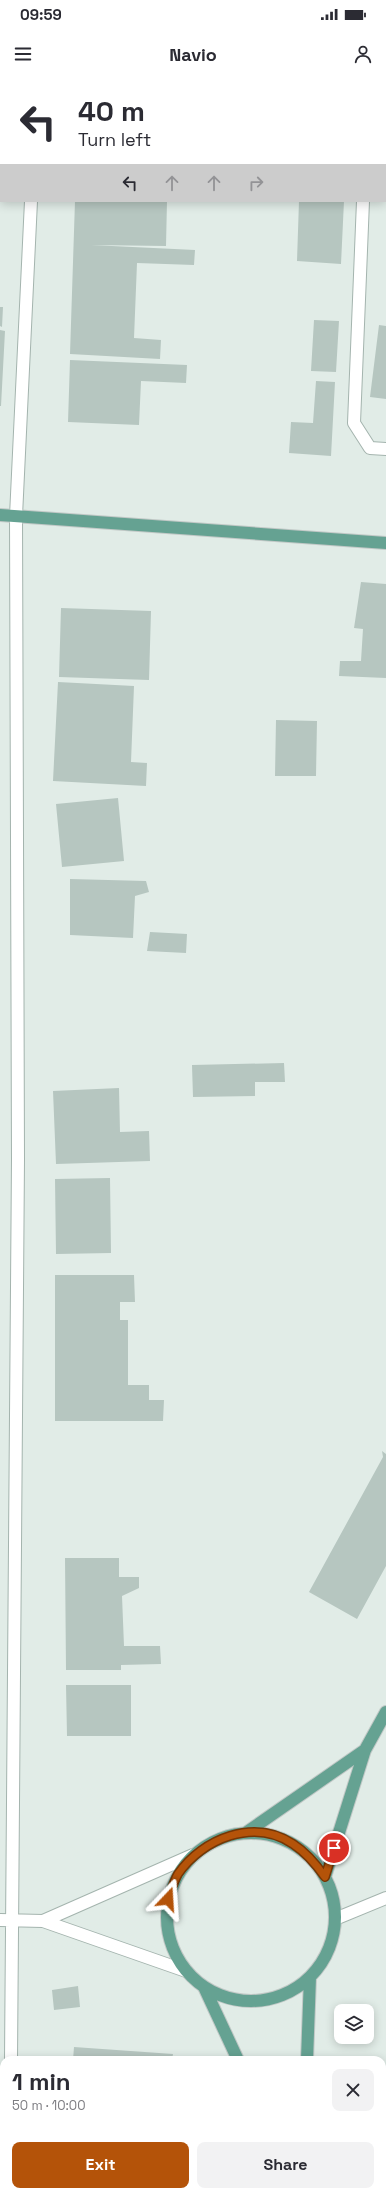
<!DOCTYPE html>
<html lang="en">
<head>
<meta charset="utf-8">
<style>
  body { margin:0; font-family:"Space Grotesk",sans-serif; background:#f2f2f3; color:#2b2b33; height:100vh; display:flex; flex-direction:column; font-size:15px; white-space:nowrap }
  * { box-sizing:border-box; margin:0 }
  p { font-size:13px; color:#7c7c81 }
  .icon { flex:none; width:22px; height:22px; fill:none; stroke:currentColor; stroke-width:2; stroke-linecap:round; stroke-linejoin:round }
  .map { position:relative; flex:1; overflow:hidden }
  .drawer { position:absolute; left:0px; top:1976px; width:386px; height:140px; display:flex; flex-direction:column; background:#fff; border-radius:12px 12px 0 0; box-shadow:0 2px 10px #0003 }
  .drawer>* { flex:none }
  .hud { position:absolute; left:0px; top:0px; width:386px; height:122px; box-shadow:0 2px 10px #0003; background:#fff; color:#2b2b33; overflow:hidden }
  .tools { position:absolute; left:334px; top:1924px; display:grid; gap:8px }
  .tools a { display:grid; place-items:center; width:40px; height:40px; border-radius:8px; background:#fff; box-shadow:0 2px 10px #0003; font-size:20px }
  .pin { position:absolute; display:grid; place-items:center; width:34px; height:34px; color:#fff; margin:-17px; border:2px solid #fff; border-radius:50%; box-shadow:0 1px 4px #0007 }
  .me { position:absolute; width:44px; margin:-22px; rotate:20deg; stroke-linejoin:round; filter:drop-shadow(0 0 3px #0008) }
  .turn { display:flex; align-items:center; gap:14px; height:84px; padding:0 12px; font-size:18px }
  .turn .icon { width:52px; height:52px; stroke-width:2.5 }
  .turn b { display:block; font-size:28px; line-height:34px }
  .lanes { display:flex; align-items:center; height:38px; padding:0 12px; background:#0003; justify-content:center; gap:20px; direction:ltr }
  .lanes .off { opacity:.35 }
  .round { display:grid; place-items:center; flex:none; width:42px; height:42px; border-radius:8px; background:#f2f2f3 }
  .overview { display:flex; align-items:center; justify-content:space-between; height:68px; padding:0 12px }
  h1 { font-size:24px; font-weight:800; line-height:30px }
  .button { display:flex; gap:8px; margin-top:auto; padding:8px 12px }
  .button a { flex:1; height:46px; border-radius:8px; background:#b45309; color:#fff; font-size:16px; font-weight:800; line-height:46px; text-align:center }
  .button a+a { background:#f2f2f3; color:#2b2b33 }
  .status { display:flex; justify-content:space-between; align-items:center; height:28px; padding:0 20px; background:#fff; direction:ltr }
  .status svg { height:11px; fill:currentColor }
  header { display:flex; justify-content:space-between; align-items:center; height:52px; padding:0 12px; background:#fff; font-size:18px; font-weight:800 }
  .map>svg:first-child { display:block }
</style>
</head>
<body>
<div class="status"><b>09:59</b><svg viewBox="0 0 49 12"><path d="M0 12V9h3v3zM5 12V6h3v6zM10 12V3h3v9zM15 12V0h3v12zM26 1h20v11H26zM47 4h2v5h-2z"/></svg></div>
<header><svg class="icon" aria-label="menu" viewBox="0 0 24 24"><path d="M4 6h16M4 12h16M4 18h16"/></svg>Navio<svg class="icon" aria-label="person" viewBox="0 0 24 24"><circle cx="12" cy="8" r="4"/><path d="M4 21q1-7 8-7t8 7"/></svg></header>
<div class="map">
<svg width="386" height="2116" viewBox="0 0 386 2116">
  <rect width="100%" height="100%" fill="#e1ece7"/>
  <!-- building -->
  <path fill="#b6c6c0" d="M75,121h92l-1,45 -75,-1 104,5 -1,15 -57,-2 -3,75 27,2 -1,19 -90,-5z
    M299,121h45l-3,63 -44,-3z
    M0,227h3l-1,20 -2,-1z
    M314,240l25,1 -3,51 -25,-1z
    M379,245l7,1v73l-16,-2z
    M0,250l5,1 -4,75h-1z
    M70,280l117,5 -1,18 -45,-2 -2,44 -71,-3z
    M316,301l19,1 -4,74 -42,-3 2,-31 22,1z
    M361,502l25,2v94l-47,-2 1,-15h21l2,-32 -9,-1z
    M61,528l90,3 -2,69 -90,-3z
    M58,602l76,4 -3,76 16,1 -1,23 -93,-5z
    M276,640l41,1 -1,55h-41z
    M118,718l6,63 -62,6 -6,-63z
    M70,799l76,2 3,11 -14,4 -2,42 -63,-3z
    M150,852l37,2 -1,19 -39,-2z
    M284,983l1,19h-30v14l-62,1 -1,-32z
    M119,1008l1,44 29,-1 1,30 -94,3 -3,-73z
    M110,1098l1,75 -55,1 -1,-75z
    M55,1195h79l1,27h-15v18h8v65h21v15h15l-1,21h-108z
    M382,1371l4,3v112l-29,53 -48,-27 74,-135z
    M65,1478h54v19h20v11l-17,8 2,50h36l1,18 -40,1v5h-55z
    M66,1605h65v51h-64z
    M78,1906l2,21 -26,3 -2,-20z
    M74,1967l99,7 -1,6h-99z
    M68,2112h86l-1,4h-86z
    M219,2112h5l1,4h-17z"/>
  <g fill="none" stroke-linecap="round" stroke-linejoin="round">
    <defs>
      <path id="minor" d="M37,1v-1
        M368,1v-1
        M363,121l-9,222 16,25 16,1
        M335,1839l51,-21
        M0,1840l43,1
        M186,1891l-143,-50 150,-66
        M11,1980l7,-901 -2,-643 15,-315
        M10,2116v-4"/>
      <path id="major" d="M0,435l386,28
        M365,1670l21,-38
        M247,1752l118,-82 -40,127
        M167 1837a84 84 0 1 1 168 0a84 84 0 1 1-168 0Z
        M204,1907l34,73
        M307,1980l3,-83
        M300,2112l2,3v-3"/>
    </defs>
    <!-- minor casing -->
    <use href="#minor" stroke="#a4b4ae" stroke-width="14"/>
    <!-- major casing -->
    <use href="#major" stroke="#c1c8c6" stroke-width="14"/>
    <!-- minor -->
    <use href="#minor" stroke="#fff" stroke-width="12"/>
    <!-- major -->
    <use href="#major" stroke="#65a292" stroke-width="12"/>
  </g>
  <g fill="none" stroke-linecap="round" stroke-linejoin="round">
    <defs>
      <path id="route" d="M168,1819c3,-8 6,-18 10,-25 25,-36 76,-56 115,-30 14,9 23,20 32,33l9,-29"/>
    </defs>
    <!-- route casing -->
    <use href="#route" stroke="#753606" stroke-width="10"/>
    <!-- route -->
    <use href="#route" stroke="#b45309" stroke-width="7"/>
  </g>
</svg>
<div class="tools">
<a><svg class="icon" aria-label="layers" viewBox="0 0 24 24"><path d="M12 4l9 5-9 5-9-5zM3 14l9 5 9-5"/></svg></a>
</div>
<div class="pin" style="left:334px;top:1768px;background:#d93025"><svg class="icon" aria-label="arrive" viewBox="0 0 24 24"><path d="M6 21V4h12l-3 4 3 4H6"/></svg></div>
<svg class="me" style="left:168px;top:1819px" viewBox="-20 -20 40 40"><path d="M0-17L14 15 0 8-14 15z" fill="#b45309" stroke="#fff" stroke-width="4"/></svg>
<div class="hud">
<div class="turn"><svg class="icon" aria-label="left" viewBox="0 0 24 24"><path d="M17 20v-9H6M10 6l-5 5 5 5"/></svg><div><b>40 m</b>Turn left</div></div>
<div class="lanes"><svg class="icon" aria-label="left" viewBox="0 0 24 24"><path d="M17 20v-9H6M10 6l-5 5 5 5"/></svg><svg class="icon off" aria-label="ahead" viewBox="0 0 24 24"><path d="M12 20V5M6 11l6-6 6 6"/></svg><svg class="icon off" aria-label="ahead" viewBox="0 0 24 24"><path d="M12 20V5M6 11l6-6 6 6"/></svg><svg class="icon off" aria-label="right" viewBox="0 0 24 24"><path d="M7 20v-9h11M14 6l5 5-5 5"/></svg></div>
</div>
<section class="drawer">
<div class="overview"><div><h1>1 min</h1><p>50 m · 10:00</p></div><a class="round"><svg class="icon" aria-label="close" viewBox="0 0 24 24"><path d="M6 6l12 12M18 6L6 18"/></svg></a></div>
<div class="button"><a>Exit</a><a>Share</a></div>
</section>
</div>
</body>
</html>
